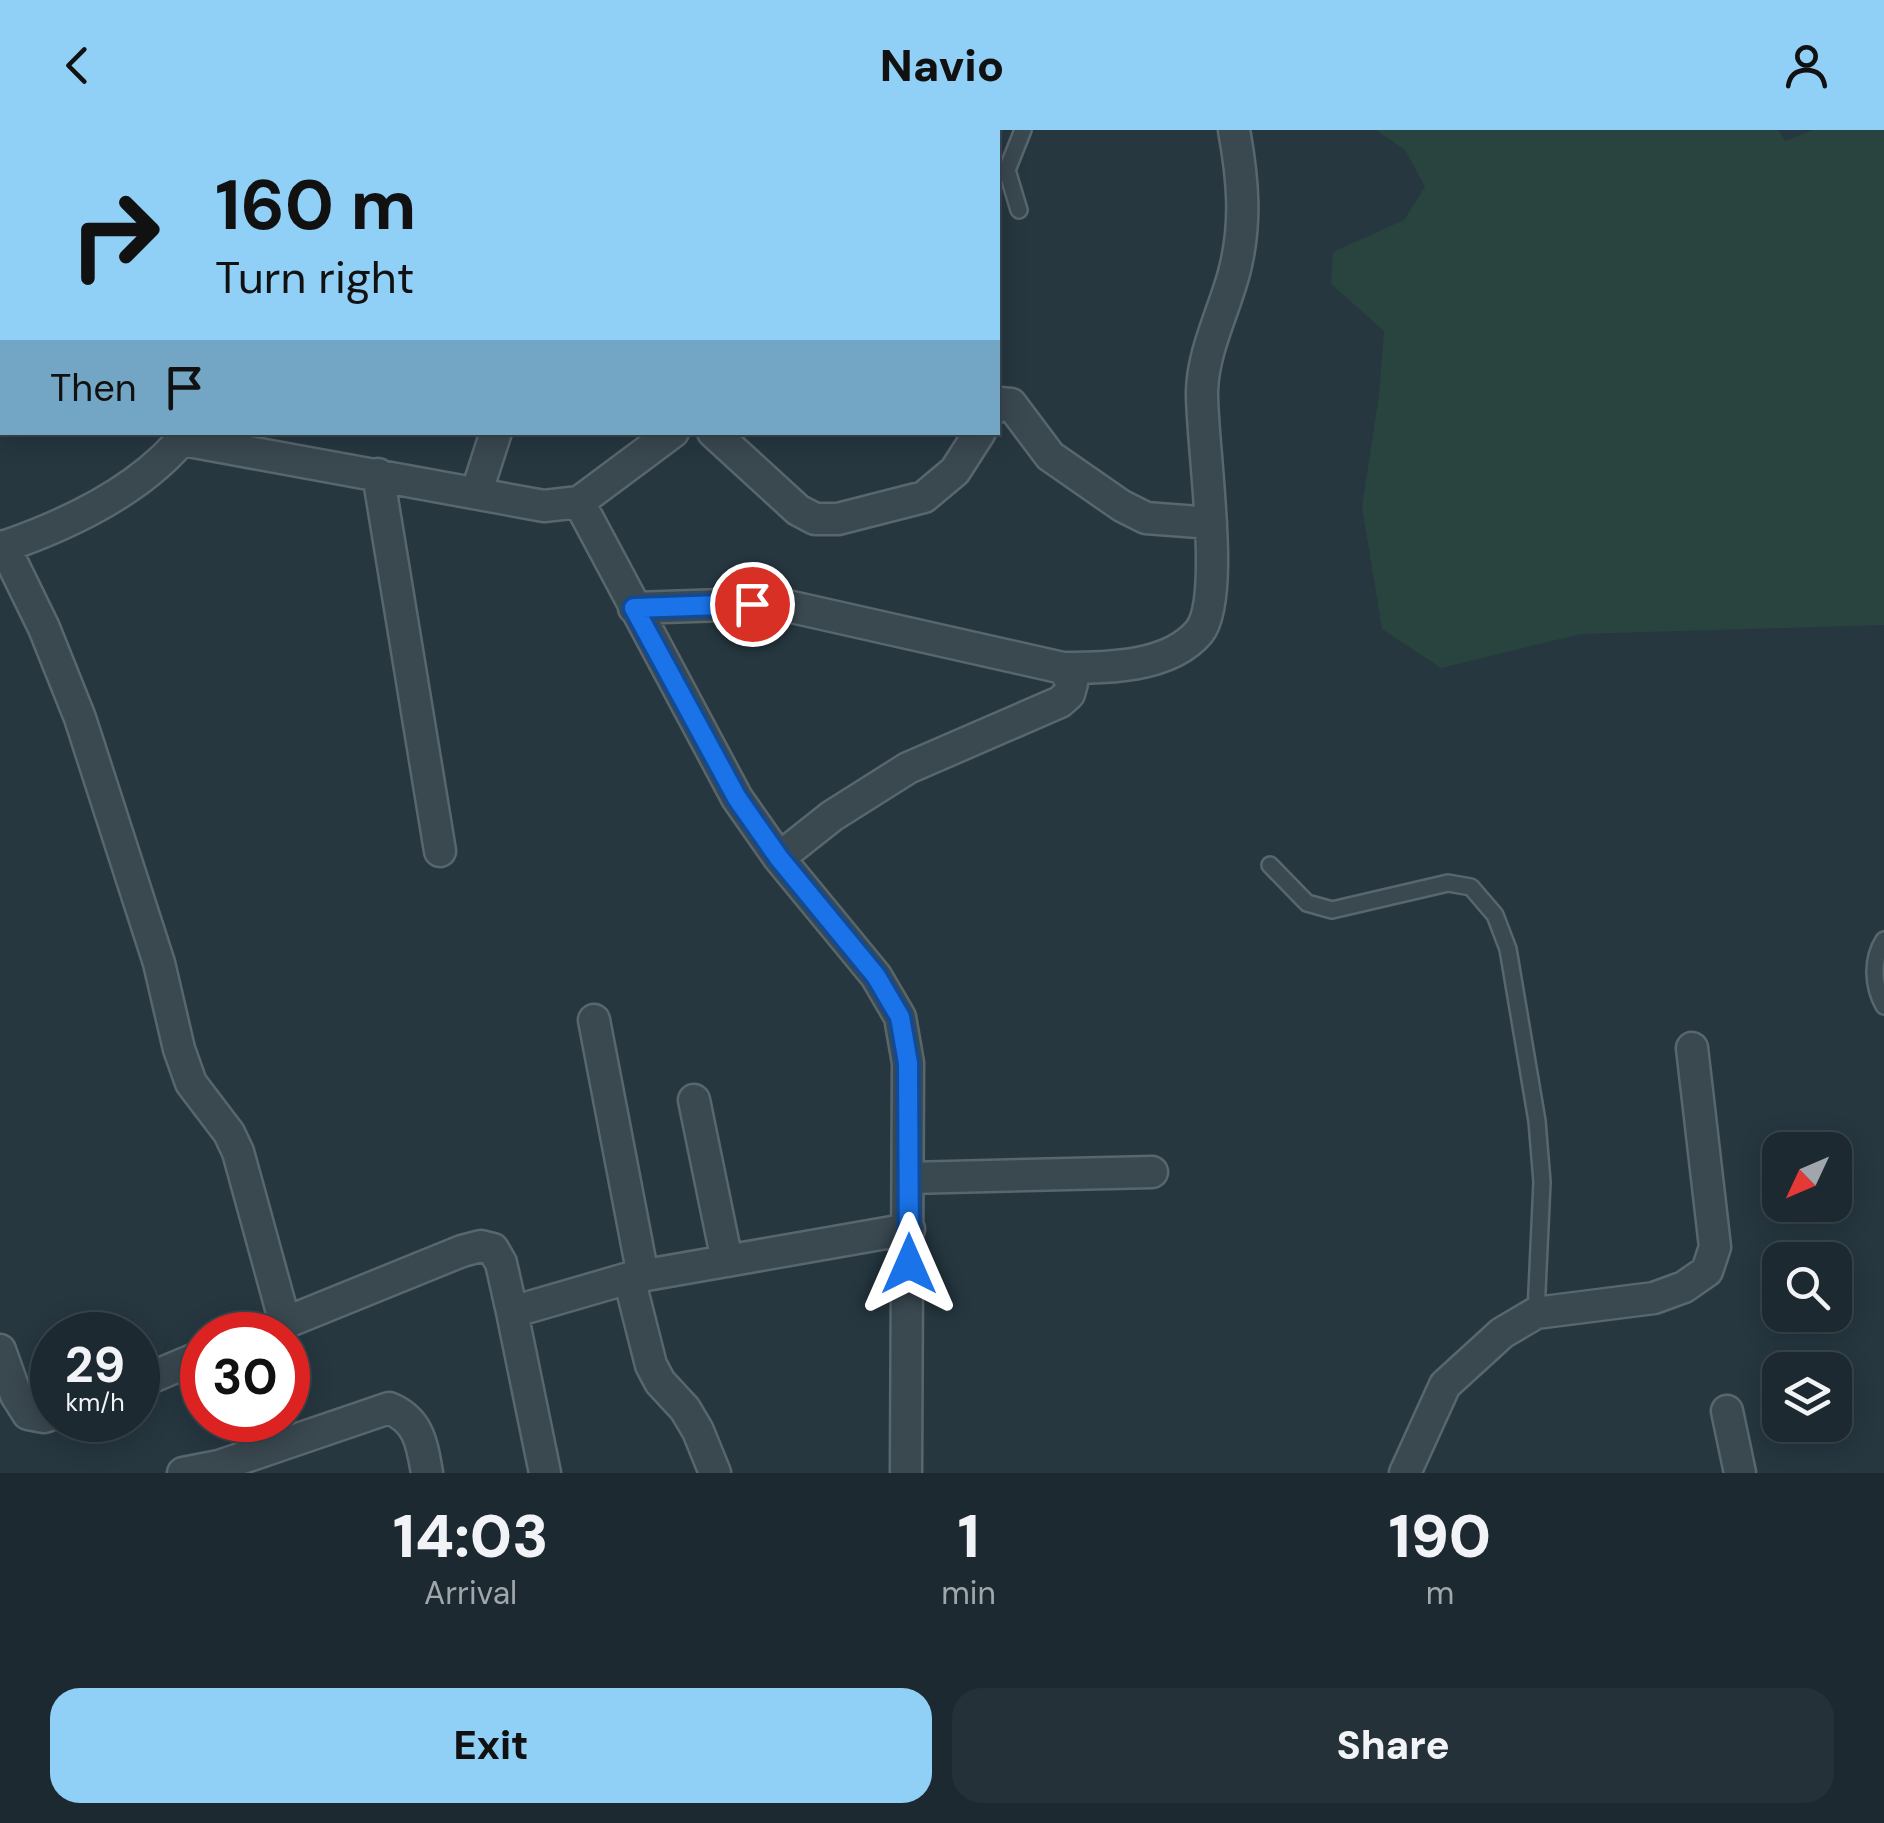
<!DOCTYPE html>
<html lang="en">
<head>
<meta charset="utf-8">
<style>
  body { margin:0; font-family:"DM Sans",sans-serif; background:#253138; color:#f1f3f6; height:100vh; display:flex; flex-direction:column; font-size:38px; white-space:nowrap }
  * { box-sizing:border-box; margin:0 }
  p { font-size:32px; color:#a0a6ab }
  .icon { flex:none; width:55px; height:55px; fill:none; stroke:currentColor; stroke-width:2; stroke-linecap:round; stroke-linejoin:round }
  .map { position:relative; height:1343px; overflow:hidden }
  .side { display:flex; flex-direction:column; background:#1c2930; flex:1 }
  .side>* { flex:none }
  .top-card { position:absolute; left:0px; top:0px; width:1000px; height:305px; box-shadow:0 5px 25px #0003,0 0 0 2px #3a454c; background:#90cff6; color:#111; overflow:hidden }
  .needle { width:65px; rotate:226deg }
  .tools { position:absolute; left:1762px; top:1002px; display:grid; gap:20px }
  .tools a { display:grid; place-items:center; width:90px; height:90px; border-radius:20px; background:#1c2930; box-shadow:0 5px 25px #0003,0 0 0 2px #3a454c; font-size:50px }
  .speed { position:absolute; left:30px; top:1182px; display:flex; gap:20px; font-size:50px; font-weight:700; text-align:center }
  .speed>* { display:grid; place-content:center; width:130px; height:130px; border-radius:50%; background:#1c2930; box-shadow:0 5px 25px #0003,0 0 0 2px #3a454c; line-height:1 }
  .speed small { font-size:25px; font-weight:400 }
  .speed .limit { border:15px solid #d22; background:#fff; color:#111 }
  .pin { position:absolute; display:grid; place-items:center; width:85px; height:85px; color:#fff; margin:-42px; border:5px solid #fff; border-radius:50%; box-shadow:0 2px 10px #0007 }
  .me { position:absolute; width:110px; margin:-55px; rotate:0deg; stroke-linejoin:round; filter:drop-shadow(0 0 8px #0008) }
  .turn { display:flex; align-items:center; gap:35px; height:210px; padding:0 50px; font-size:45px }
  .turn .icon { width:130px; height:130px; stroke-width:2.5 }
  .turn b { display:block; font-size:70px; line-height:85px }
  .then { display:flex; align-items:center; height:95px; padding:0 50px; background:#0003; gap:20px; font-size:38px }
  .eta { display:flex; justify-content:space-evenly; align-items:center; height:170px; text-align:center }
  .eta b { font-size:60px; font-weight:800; line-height:70px }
  .button { display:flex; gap:20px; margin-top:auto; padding:20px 50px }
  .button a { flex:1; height:115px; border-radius:30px; background:#90cff6; color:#111; font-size:40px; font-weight:800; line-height:115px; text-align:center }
  .button a+a { background:#253138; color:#f1f3f6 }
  header { display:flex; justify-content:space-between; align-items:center; height:130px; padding:0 50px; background:#90cff6; color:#111; font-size:45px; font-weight:800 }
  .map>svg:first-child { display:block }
</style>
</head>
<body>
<header><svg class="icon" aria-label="back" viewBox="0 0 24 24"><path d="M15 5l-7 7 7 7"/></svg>Navio<svg class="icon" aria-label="person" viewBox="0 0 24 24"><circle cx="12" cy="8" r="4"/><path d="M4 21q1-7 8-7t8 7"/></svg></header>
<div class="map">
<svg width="1884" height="1343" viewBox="0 0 1884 1343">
  <rect width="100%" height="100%" fill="#263740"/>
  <!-- green -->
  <path fill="#29433f" d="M1376,0h402l7,11 28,-11h71v495l-303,9 -140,34 -59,-39 -20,-122 17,-112 5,-64 -53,-47 2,-32 71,-32 21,-33 -20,-37z"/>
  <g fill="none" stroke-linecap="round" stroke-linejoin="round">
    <defs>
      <path id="service" d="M201,0l7,2
        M1019,80l-12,-40 16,-40
        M1270,735l37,38 25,7 116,-27 23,4 24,28 13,34 29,172 5,61 -6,131
        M1884,810c-13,20 -11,46 0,66"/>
      <path id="minor" d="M314,0l1,2
        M602,2l1,-2
        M887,2l1,-2
        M998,277l2,-4 11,1 39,52 72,50 24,12 65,5
        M713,302l85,78 17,9h23l86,-22 31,-26 25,-39
        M183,310l361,66 35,-4 94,-70
        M378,344l62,377
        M477,361l19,-59
        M579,372l158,296 42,60 97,118 24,41 8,46 -2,410
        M4,416l40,82 36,90 79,245 20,86 12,34 38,50 9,19 47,171
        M0,418c68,-23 143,-58 188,-116
        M634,478l119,-4 39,3 271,61c42,0 106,0 136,-36 28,-34 2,-191 3,-241 1,-40 22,-80 32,-118 13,-49 9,-94 0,-143
        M779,728l53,-42 76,-48 152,-66 9,-8 3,-11 -9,-15
        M594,890l49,256
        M694,970l33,161
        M909,1048l243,-6
        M629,1148l22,87 9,17 25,27 13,22 17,42
        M512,1182l117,-34 280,-49
        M255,1205l207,-84 19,-5 12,3 8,14 11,49 33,161
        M0,1220l16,45 12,19 16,3 8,-3
        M138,1253l64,-27
        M1727,1281l13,62
        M183,1343l36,-7 170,-58c30,12 33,36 38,65
        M1405,1343l40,-88 57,-52 34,-20 118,-15 30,-11 23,-16 8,-24 -23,-199"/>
    </defs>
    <!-- service casing -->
    <use href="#service" stroke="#58666d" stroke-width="20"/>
    <!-- minor casing -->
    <use href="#minor" stroke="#58666d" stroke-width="35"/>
    <!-- service -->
    <use href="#service" stroke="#3a4850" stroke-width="15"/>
    <!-- minor -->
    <use href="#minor" stroke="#3a4850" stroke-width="30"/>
  </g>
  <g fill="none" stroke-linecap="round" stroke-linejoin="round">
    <defs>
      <path id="route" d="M752,474l-118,4 103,190 42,60 97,118 24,41 8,46 1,201"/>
    </defs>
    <!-- route casing -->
    <use href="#route" stroke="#114b97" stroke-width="25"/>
    <!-- route -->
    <use href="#route" stroke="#1a73e8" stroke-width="18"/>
  </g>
</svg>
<div class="tools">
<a><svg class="needle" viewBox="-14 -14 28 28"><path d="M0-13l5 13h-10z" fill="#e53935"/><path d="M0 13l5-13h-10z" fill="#a0a6ab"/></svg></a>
<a><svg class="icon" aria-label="search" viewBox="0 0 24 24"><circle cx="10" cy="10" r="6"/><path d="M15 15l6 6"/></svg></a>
<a><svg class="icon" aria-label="layers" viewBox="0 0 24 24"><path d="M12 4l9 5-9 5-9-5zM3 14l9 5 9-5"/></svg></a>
</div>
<div class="speed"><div>29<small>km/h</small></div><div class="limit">30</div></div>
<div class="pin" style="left:752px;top:474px;background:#d93025"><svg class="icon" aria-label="arrive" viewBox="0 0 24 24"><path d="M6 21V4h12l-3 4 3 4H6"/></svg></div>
<svg class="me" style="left:909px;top:1134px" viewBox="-20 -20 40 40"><path d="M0-17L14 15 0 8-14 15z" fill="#1a73e8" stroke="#fff" stroke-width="4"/></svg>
<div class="top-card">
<div class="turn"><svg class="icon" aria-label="right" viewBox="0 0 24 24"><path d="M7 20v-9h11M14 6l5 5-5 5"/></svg><div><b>160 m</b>Turn right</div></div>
<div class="then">Then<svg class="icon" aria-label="arrive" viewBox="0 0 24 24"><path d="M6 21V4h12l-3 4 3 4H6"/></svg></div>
</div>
</div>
<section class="side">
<div class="eta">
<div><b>14:03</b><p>Arrival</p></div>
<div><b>1</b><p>min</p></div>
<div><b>190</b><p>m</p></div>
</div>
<div class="button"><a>Exit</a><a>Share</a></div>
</section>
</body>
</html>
